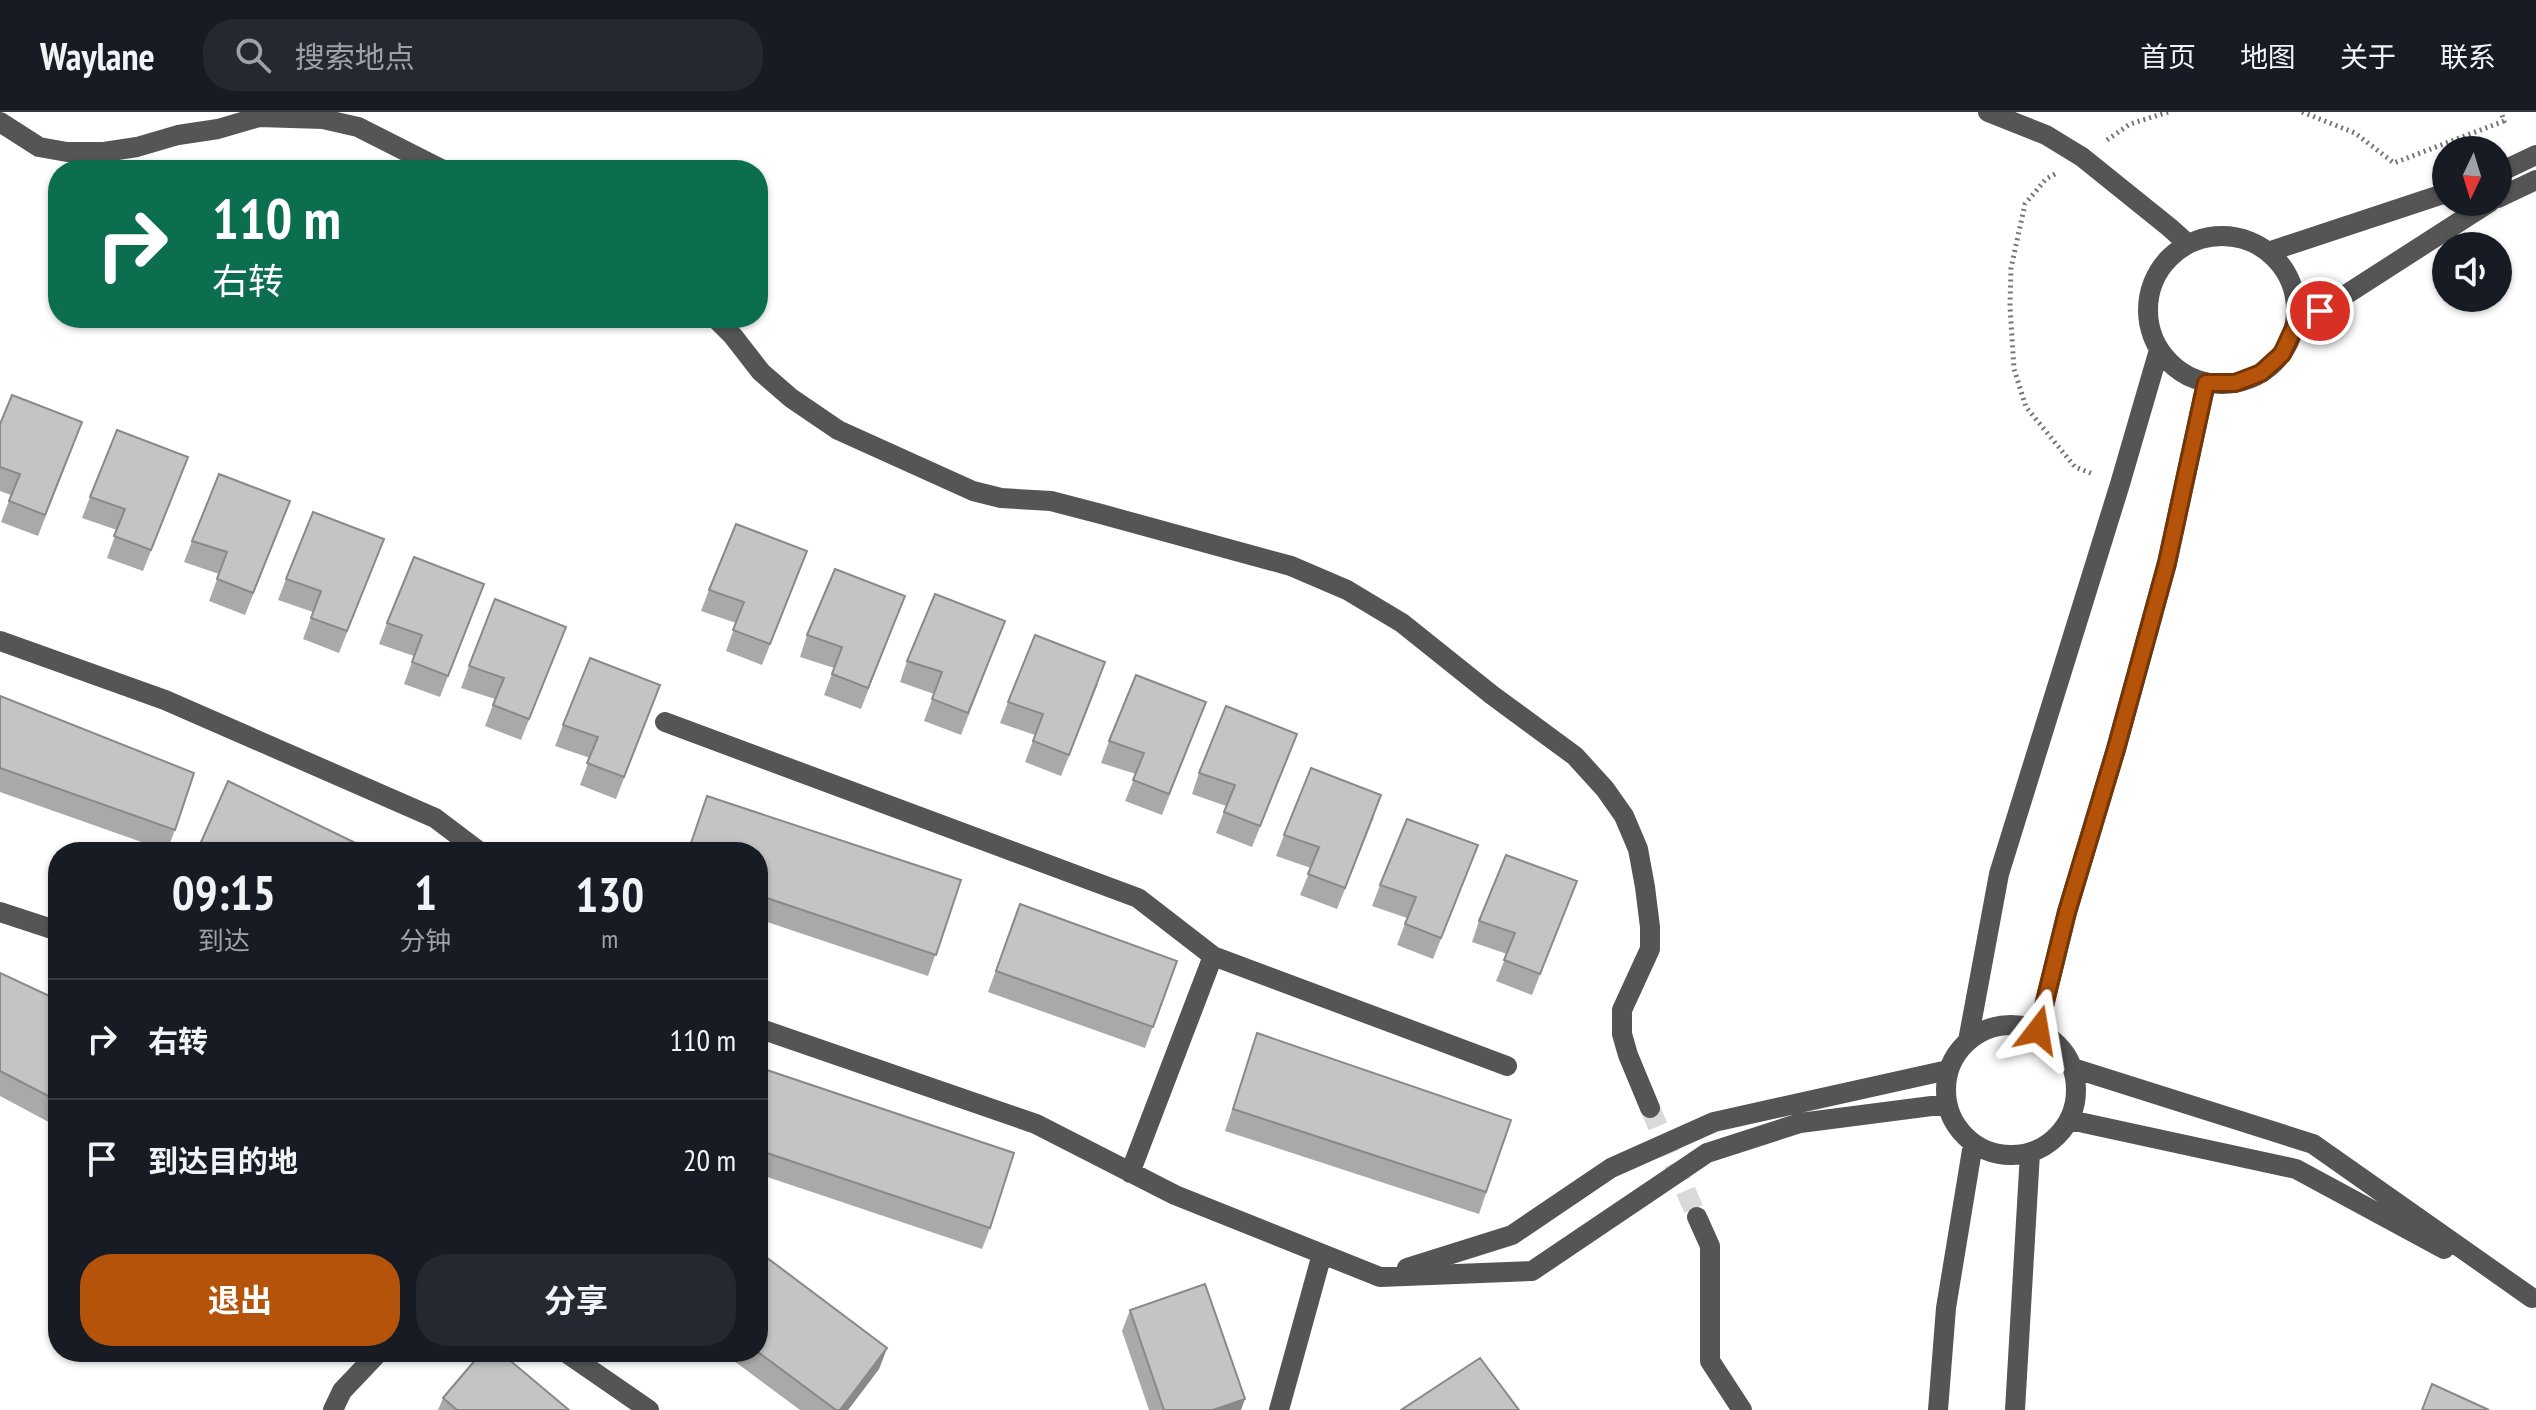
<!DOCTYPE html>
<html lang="zh">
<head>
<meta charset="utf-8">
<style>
  body { margin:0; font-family:"PT Sans Narrow","Noto Sans SC",sans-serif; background:#242831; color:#f1f3f6; height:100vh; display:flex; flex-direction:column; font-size:30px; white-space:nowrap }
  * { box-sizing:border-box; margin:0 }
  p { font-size:26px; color:#9ea1a6 }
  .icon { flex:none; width:44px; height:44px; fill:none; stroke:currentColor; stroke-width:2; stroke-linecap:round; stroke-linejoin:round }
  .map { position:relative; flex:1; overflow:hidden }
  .side { position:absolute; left:48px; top:730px; width:720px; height:520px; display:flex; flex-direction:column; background:#171b24; border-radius:32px; box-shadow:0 2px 6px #0004 }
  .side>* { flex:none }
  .hud { position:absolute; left:48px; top:48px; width:720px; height:168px; border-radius:32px; box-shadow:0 2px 6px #0004; background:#0b6e4f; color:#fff; overflow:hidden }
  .needle { width:52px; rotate:184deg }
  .tools { position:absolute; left:2432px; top:24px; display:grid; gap:16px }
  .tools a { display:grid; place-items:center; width:80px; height:80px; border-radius:50%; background:#171b24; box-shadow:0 2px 6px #0004; font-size:40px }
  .pin { position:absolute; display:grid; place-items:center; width:68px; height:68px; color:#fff; margin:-34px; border:4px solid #fff; border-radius:50%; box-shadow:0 2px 8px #0007 }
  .me { position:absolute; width:88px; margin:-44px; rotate:14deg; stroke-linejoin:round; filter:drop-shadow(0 0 6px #0008) }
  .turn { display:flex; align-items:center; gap:28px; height:168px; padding:0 32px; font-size:36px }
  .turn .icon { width:104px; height:104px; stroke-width:2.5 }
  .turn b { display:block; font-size:56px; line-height:68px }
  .eta { display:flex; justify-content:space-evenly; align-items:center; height:136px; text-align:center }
  .eta b { font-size:48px; font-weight:700; line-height:56px }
  .primary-button { display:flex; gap:16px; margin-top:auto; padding:16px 32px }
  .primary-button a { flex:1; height:92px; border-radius:32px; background:#b45309; color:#fff; font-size:32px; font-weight:700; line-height:92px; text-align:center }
  .primary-button a+a { background:#242831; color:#f1f3f6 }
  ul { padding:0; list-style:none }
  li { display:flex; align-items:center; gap:24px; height:120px; padding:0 32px; border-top:2px solid #363941 }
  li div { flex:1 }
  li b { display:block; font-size:30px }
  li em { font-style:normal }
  header { display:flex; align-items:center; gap:48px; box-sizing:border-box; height:112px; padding:0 40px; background:#171b24; border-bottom:2px solid #363941 }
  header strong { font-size:38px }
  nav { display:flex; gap:44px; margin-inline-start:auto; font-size:28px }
  .search { width:560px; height:72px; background:#242831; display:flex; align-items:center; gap:20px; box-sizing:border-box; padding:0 28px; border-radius:32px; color:#9ea1a6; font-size:30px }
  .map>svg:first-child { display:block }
</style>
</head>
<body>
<header>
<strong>Waylane</strong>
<div class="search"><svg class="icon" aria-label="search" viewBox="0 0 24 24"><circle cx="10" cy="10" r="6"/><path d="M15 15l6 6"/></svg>搜索地点</div>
<nav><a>首页</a><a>地图</a><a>关于</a><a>联系</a></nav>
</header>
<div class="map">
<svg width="2536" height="1298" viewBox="0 0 2536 1298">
  <rect width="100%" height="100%" fill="#fff"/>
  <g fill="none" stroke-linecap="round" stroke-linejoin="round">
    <!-- minor-tunnel -->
    <path stroke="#d9d9d9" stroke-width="20" stroke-dasharray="20 10" stroke-linecap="butt" d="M1650,996l47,109"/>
    <!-- path -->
    <path stroke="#777" stroke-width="5" stroke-dasharray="2 4" stroke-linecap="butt" d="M2302,0l53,21 39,30 110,-42 -3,-9
      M2107,28l23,-16 38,-12
      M2055,62l-9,5 -21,25 -14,64 -1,38 4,63 12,38 49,60 18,7"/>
    <!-- minor -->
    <path stroke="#555" stroke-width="20" d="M1988,0l58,23 36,22 87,70 19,17
      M0,10l39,25 28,5h37l33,-5 41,-12 40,-6 41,-12 64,2 35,8 85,43
      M2498,61l38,-18
      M2498,86l38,-18
      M2148 198a74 74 0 1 1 148 0a74 74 0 1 1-148 0Z
      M2268,140l178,-59
      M715,206l18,18 28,36 30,26 47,32 135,61 28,7 50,3 50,13 190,52 56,24 55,33 90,72 83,61 30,33 19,27 14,33 7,38 5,40v22l-28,61v24l6,21 22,53
      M2294,216l196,-126
      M0,529l165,59 270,118 45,34
      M665,610l473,176 75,58 294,110
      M0,800l58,19
      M1946 978a65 65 0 1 1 130 0a65 65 0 1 1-130 0Z
      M758,916l278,96 139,71 205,82 152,-6 175,-118 93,-30 147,-19
      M2038,918l29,-118 49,-163 51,-186 39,-180
      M1968,929l31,-167 121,-390 39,-134
      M2073,956l240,76 219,154
      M2070,1008l226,49 148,80
      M1130,1061l83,-217
      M1697,1105l13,29v115l32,49
      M1407,1156l105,-33 99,-67 103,-46 234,-52
      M565,1240l84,58
      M333,1298l9,-19 37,-39
      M1279,1298l43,-156
      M1938,1298l8,-102 27,-164
      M2015,1298l15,-257"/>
  </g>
  <!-- wall -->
  <path fill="#a9a9a9" d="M0,312l74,20 -36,92 -37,-14 10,-27 -11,-4z
    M188,345l-45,114 -36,-13 10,-28 -35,-12 8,-21z
    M282,410l-37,93 -36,-14 10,-27 -35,-12 8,-21z
    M384,427l-45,114 -36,-14 10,-27 -35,-12 8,-21z
    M799,460l-37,93 -36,-14 10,-28 -35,-12 8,-21z
    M484,472l-44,113 -36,-13 10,-28 -35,-12 8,-21z
    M905,484l-44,113 -37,-14 10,-27 -34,-11 7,-22z
    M566,515l-45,113 -36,-14 10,-27 -34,-11 8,-22z
    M997,530l-36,93 -37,-14 10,-27 -34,-12 7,-21z
    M1098,572l-37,92 -36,-14 10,-27 -35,-12 8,-21z
    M660,573l-44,114 -36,-14 10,-27 -35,-12 8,-21z
    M0,584l175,134 -8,21 -167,-59z
    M1206,590l-44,113 -37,-14 11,-27 -35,-11 8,-22z
    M1289,643l-37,92 -36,-14 10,-27 -34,-12 7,-21z
    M1374,705l-37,92 -37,-14 11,-27 -35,-12 8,-21z
    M758,740l203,28 -33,96 -170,-57z
    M1470,754l-37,93 -36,-14 10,-27 -35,-12 8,-21z
    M1577,769l-45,114 -36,-14 11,-27 -35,-12 7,-21z
    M1020,792l157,57 -32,87 -157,-56z
    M0,861l58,27v127l-58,-31z
    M1257,921l254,87 -32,94 -254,-83z
    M758,965l232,151 -8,21 -224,-75z
    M1130,1198l111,100h-92l-27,-79z
    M887,1236l-8,21 -31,41h-48l-78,-58z
    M443,1286l126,12h-131z"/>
  <!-- shaded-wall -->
  <path fill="#898989" d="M887,1236l-8,21 -31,41h-8z
    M1245,1287l-4,11h-28z"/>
  <!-- building -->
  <path fill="#c4c4c4" stroke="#898989" stroke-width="2" d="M12,283l70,27 -37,93 -36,-14 11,-27 -20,-7v-43z
    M117,318l71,27 -37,93 -37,-14 11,-27 -35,-12z
    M219,362l71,27 -37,92 -36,-14 10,-27 -35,-11z
    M313,400l71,27 -37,92 -36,-13 10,-27 -35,-12z
    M736,412l71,27 -37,93 -37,-14 11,-28 -35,-12z
    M414,445l70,27 -36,92 -36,-14 10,-27 -35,-12z
    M835,457l70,27 -37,92 -36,-14 10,-27 -35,-12z
    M935,482l70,27 -37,92 -36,-14 10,-27 -35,-11z
    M495,487l71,28 -37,92 -36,-14 11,-27 -35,-12z
    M1035,523l70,27 -36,93 -36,-14 10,-27 -35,-12z
    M590,546l70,27 -36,92 -37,-14 11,-26 -35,-12z
    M1136,563l70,27 -37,92 -36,-14 11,-27 -35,-12z
    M0,584l194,77 -19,57 -175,-62z
    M1226,594l71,28 -37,92 -36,-14 11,-27 -36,-12z
    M1311,656l70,27 -36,93 -37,-14 11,-27 -35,-12z
    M228,669l146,71h-167l-9,-3z
    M707,684l254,84 -25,75 -178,-60v-43h-70z
    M1407,707l71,26 -37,93 -36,-14 11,-27 -36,-12z
    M1506,743l71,26 -37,93 -36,-14 11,-27 -36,-12z
    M1020,792l157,57 -24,66 -157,-56z
    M0,861l58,27v101l-58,-30z
    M1257,921l254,87 -25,72 -253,-83z
    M761,956l253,85 -24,75 -232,-78v-72z
    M758,1139l129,97 -47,62h-4l-78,-58z
    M1205,1172l40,115 -32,11h-49l-34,-100z
    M482,1240h18l69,58h-112l-14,-12z
    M1480,1246l39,52h-118z
    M2432,1272l57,26h-67z"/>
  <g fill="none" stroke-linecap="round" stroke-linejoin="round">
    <defs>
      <path id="route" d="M2038,918l29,-118 49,-163 51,-186 39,-180h29l26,-10 21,-19 12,-26 26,-17"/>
    </defs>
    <!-- route casing -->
    <use href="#route" stroke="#753606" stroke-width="20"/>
    <!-- route -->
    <use href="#route" stroke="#b45309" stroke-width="14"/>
  </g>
</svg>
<div class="tools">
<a><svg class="needle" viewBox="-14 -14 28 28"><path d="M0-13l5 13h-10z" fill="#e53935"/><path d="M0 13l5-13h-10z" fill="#9ea1a6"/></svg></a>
<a><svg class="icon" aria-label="sound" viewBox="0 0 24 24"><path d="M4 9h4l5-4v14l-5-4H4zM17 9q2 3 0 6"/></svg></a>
</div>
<div class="pin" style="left:2320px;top:199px;background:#d93025"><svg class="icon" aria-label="arrive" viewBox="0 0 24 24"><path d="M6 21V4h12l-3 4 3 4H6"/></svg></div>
<svg class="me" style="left:2038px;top:918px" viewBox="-20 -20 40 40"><path d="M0-17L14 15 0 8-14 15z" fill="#b45309" stroke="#fff" stroke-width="4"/></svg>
<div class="hud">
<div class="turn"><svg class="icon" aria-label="right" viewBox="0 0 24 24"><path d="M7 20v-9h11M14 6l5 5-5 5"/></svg><div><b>110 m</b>右转</div></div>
</div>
<section class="side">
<div class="eta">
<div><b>09:15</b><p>到达</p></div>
<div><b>1</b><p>分钟</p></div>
<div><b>130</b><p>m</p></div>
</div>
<ul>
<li><svg class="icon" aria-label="right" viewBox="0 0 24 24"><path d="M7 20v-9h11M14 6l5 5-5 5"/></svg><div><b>右转</b></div><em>110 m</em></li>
<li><svg class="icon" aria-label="arrive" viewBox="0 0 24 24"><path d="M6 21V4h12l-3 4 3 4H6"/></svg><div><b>到达目的地</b></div><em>20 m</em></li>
</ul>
<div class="primary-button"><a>退出</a><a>分享</a></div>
</section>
</div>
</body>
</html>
